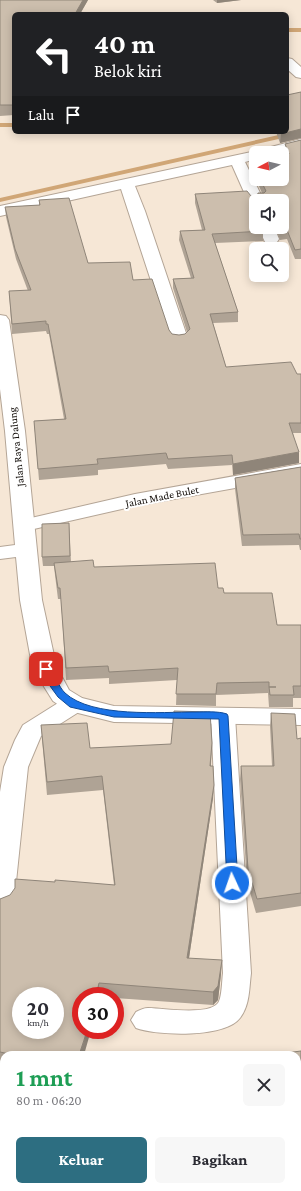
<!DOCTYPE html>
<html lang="id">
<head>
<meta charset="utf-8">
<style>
  body { margin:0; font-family:"Crimson Pro",serif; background:#f7f7f7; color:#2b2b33; height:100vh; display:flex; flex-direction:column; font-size:15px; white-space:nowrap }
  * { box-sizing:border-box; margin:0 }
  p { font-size:13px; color:#7c7c81 }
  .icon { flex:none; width:22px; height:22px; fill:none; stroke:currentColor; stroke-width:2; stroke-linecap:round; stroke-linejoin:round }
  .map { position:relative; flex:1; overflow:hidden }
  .drawer { position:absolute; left:0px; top:1051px; width:301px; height:140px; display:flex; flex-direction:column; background:#fff; border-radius:12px 12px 0 0; box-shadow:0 2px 10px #0003 }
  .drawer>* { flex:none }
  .guide { position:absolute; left:12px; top:12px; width:277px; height:122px; border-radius:6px; box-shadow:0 2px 10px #0003; background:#202124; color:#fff; overflow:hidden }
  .needle { width:26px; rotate:263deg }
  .controls { position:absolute; left:249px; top:146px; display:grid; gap:8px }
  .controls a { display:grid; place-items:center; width:40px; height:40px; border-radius:6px; background:#fff; box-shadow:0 2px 10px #0003; font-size:20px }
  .speed { position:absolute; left:12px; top:987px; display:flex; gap:8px; font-size:20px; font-weight:700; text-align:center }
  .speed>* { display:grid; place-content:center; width:52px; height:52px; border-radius:50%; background:#fff; box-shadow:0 2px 10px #0003; line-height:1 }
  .speed small { font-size:10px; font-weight:400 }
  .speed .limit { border:6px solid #d22; background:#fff; color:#111 }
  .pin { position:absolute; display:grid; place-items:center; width:34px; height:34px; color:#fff; margin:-17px; border-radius:8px; box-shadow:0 2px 6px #0006 }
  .me { position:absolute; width:44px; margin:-22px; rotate:357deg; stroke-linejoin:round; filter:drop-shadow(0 0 3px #0008) }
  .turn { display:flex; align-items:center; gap:14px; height:84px; padding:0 16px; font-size:18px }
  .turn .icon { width:52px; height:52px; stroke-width:2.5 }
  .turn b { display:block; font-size:28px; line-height:34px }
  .then { display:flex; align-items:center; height:38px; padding:0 16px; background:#0003; gap:8px; font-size:15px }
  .round { display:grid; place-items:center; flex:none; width:42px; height:42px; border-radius:6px; background:#f7f7f7 }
  .headline { display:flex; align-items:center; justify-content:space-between; height:68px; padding:0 16px }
  h1 { font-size:24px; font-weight:700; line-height:30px; color:#1e9e55 }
  .primary-button { display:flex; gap:8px; margin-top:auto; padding:8px 16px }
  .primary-button a { flex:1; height:46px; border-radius:6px; background:#2d6e81; color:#fff; font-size:16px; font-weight:700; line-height:46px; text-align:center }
  .primary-button a+a { background:#f7f7f7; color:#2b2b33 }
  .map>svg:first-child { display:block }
</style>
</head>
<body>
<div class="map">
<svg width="301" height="1191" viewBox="0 0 301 1191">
  <rect width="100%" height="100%" fill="#f6e7d6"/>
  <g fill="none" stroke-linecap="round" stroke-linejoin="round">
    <!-- stream -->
    <path fill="#d0a676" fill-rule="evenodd" d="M287,28h14v4h-14z
      M0,123h14v4h-14z
      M301,130v4l-301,68v-4z"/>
    <defs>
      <path id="street" d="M287,58l5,1 9,8v11l-5,-1 -9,-8z
        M301,139v8l-22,6h-23v6l-11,3 19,39h-8v5l-5,-2 -3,-3 -16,-36 -97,21 10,25 43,128 -3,4 -6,1 -6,-1 -3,-4 -49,-150 -121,27v-10l256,-55z
        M258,227h16l5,12 -2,3 -6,2 -6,-2z
        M301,464v12l-166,30 -110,25 -7,-2 -3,-4 3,-4 117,-27z
        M74,696l8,2 4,6 -4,6 -41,26 -13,31 -14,134 -4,7 -10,3v-119l4,-25 11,-27 8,-15 43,-27z
        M223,708l8,2 4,6 16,257c-2,15 -1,32 -11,45 -15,20 -82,18 -104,10l-5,-8 5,-8c4,-2 8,-4 12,-4 14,0 60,8 70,-5 4,-5 4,-23 5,-30l-12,-257 4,-6z
        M218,1187h54l-2,4h-54z"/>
      <path id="secondary" d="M0,315l6,1 3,4 16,111 17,169 13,60 7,17 7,13 13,8 32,8 187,3v16l-187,-3 -48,-12 -13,-9 -15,-24 -7,-17 -11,-60 -4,-43 -16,2v-12l15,-2 -10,-114 -5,-42z"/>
    </defs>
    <!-- street casing -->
    <use href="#street" stroke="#b4a596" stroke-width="2"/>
    <!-- secondary casing -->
    <use href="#secondary" stroke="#b4a596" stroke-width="2"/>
    <!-- street -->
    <use href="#street" fill="#fff" fill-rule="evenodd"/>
    <!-- secondary -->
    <use href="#secondary" fill="#fff" fill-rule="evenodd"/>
  </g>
  <!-- wall -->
  <path fill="#afa395" d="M0,0h88l-8,14h-66v101l-14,1z
    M213,0h28l-24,3z
    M301,92v46l-21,5 -4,-11h11z
    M301,140v119h-6l-8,-20 -7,1 -5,-13h7v-26h-26v26l7,4v10l-48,2 23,69v10l-25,1 13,44 71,7h4v59h-8l6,30 -66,12 -1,-10 -64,4 -2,-5 -68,6v5l-59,5 -5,-59 30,-2 -15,-85h-2l-1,-3 -34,3 -3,-43h19l-12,-32 -10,-42 -1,-10 34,-2v-5l49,63 45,17 39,54 7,1 6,-1 2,-2 -14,-44v-9l18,-1 -12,-38 1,-9 22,-1 -7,-27v-9l56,2 6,2 5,-5 -12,-27v-9h6v22h26l3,-25v-10z
    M301,467v83h-1l-1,-5 -57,1 -7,-57v-11z
    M69,523l2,39 23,5 124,21 6,5 53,32h24v73h-8v9h-24l-1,-14 -52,2v11l-40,-1 1,-25 -68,4v-6l-43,2 -5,-81h-3l-3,-24 -1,-9h-11l-1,-9z
    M271,713l26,26 4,-1v168l-45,7 -9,-31 -7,-103 1,-13h31l-2,-40z
    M41,725l49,23 122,-5 -1,23 2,32 -24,160 32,16 -3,26 -5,5 -98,-7v-2h-34l3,59h-80v11l-4,-1v-166l55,-17 59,3 -11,-95 -56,5 -5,-56z
    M301,1051v104h-1l-1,11h-2z
    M4,1160v20l-1,-1 -1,-13z
    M36,1187h22l-1,4h-4z"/>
  <!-- shaded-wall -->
  <path fill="#8f8579" d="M83,0h5l-8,14h-5z
    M217,0h24l-24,3z
    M301,129v9l-21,5 1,-9z
    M299,452v11l-66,12v-11z
    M212,743l-1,13 -1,23v-13z
    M214,785l-1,13 -26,173v-13z
    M222,960l-1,14 -3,26 -5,5v-13z
    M99,983v13h-3z
    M87,1030h4l-7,25h-5z
    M300,1152l-1,14h-2v-13z"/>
  <!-- building -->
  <path fill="#ccbead" stroke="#8f8579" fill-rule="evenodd" d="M0,0h83l-8,14h-61v91h-14z
    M301,92v37l-20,5 -1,-2h7v-37z
    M301,140v109l-6,1 -8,-20h-6l-2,-3h3v-26h-26v26h6l1,4 -51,3 26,78 -28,2 16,53 65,-5 6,12h4v49h-12l10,29 -66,12 -1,-9 -64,4 -2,-6 -69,6 1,5 -60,5 -4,-48 32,-2 -18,-95h-2v-3l-34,3 -3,-33 22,-1 -16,-41 -10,-42 35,-2 -1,-5 30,-2 19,65 42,-1 3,18 19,-1 17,51 3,4 7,1 6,-1 5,-5 -17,-50 21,-1 -14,-47 25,-1 -10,-36 52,-3 4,5 6,2 1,-5h6l2,-2 -6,-12h22v-25h7l-4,-10z
    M250,157h6v13z
    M301,467v72h-1l-1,-5 -56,1 -8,-57z
    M69,523l1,33 -28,1v-33z
    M93,560l1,7 121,-4 3,25h5l1,5h48l5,32h24v61h-8l1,9h-24l-1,-8h7h-7v-5l-52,1 -1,11h-40l2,-26 -69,4 -1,-6 -42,2 -6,-80h-2l-4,-25z
    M174,711l36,1 2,31 -2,23h3l1,19 -27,173 35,2 -4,26 -5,6 -114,-9 -3,13h-15v34h6l-3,10 -5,15h-65l-14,-3v-153l10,-4 5,-7v-9l40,3v-2l60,5 -13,-109 -55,6 -6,-57 46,-2 3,25 81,-4zM21,996h34v34h-34z
    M271,713l24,1 2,25 4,-1v155l-44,6 -9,-30 -7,-103h33z
    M301,1051v90l-2,1 1,10 -3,1v-98h-27z
    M4,1160v6h-2z
    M297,1179h4v12h-41l-1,-4h38z"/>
  <!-- route -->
  <path fill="#1a73e8" stroke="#114b97" d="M46,665l4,1c5,9 8,20 15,27 27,25 96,19 131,19 10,0 22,-1 31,2l1,2 10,167 -2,3 -4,1 -4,-1 -1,-3 -8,-164 -105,-2 -44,-10 -12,-10 -8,-11 -9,-17z"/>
  <g text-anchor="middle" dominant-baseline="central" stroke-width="4" stroke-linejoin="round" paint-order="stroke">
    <!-- street labels -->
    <g font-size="11" fill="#0f0a06" stroke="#fff">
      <text transform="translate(16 447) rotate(-96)">Jalan Raya Dalung</text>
      <text transform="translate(162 496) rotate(-11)">Jalan Made Bulet</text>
    </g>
  </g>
</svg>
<div class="controls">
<a><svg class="needle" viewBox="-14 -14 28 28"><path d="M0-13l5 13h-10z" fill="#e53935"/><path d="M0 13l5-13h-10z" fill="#7c7c81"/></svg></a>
<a><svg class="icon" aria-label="sound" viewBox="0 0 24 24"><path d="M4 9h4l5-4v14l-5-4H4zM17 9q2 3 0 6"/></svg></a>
<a><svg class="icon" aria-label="search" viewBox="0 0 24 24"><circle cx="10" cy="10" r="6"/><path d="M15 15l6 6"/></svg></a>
</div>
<div class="speed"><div>20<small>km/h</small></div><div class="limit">30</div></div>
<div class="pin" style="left:46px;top:669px;background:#d93025"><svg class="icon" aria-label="arrive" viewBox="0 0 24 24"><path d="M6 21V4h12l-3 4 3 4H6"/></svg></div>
<svg class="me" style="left:232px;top:883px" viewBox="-20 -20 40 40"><circle r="17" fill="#1a73e8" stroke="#fff" stroke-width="3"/><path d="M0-11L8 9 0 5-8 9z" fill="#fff"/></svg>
<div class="guide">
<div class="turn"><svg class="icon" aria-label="left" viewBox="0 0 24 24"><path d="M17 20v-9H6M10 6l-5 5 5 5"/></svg><div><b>40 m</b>Belok kiri</div></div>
<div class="then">Lalu<svg class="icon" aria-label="arrive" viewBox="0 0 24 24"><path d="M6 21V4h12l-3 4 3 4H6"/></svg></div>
</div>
<section class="drawer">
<div class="headline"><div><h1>1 mnt</h1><p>80 m · 06:20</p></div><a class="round"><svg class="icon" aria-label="close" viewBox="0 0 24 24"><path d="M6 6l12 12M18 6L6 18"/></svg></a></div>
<div class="primary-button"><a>Keluar</a><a>Bagikan</a></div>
</section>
</div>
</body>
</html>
